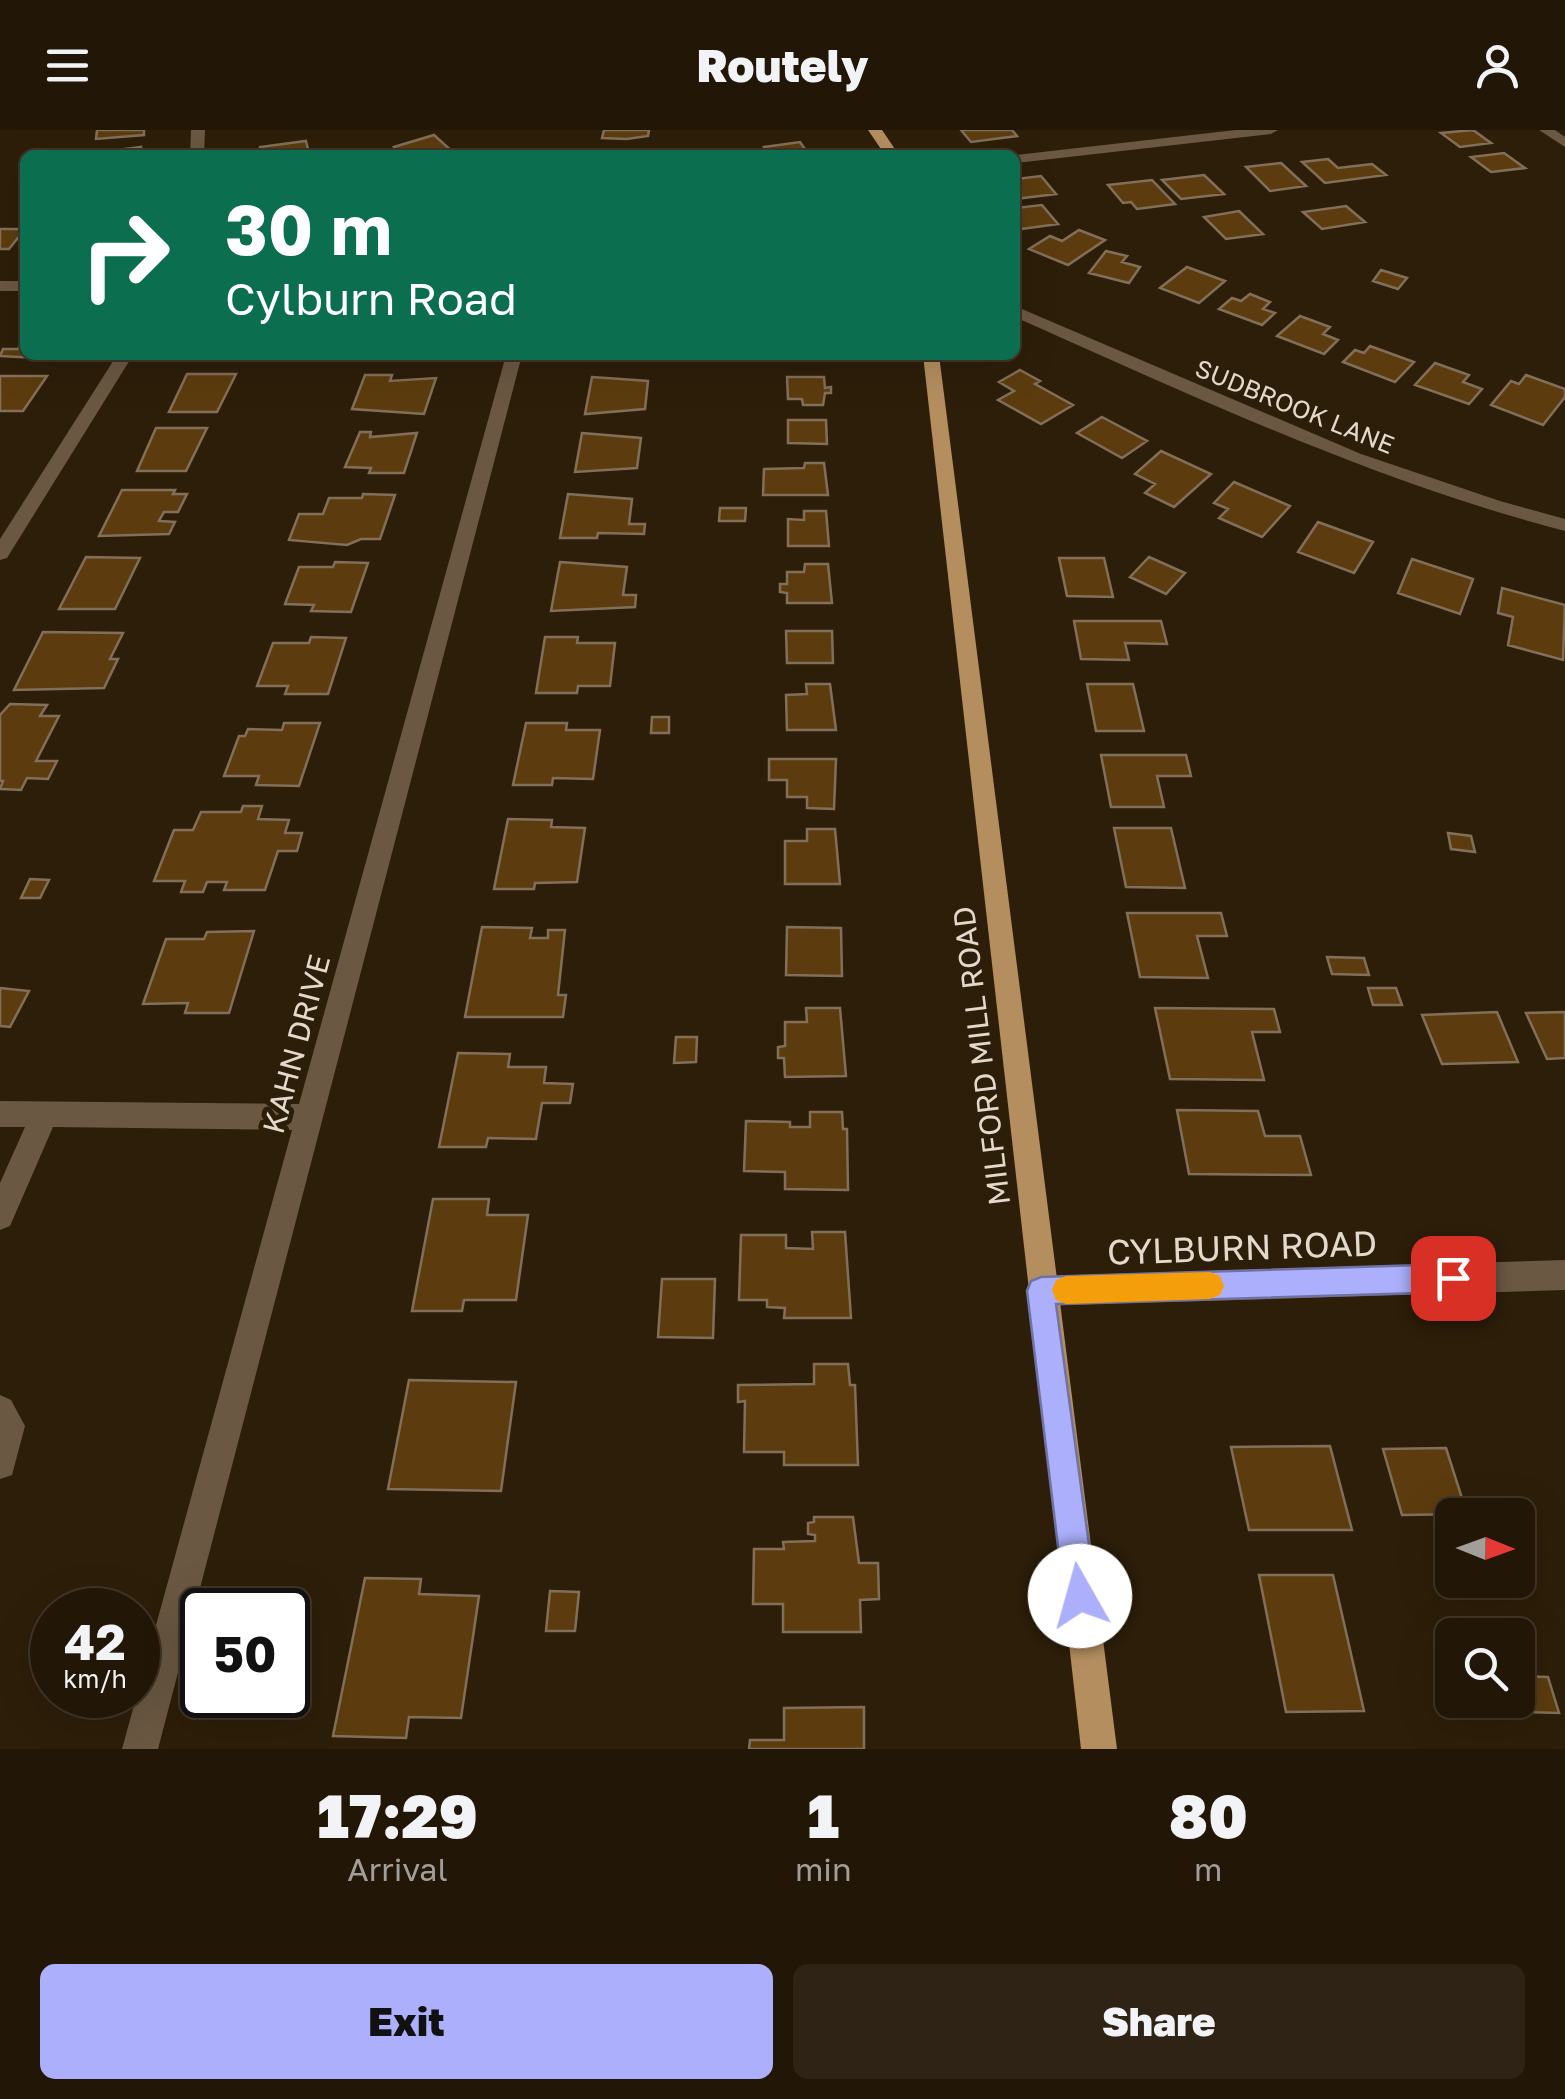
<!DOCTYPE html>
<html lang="en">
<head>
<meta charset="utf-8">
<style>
  body { margin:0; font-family:"Golos Text",sans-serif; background:#2e2315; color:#f1f3f6; height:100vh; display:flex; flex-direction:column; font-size:38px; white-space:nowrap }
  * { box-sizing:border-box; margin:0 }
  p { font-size:32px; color:#a29f9b }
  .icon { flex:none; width:55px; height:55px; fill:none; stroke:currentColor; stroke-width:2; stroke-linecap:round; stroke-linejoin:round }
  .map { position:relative; height:1619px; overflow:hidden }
  .drawer { display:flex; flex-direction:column; background:#221607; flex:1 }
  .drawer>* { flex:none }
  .banner { position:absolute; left:20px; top:20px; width:1000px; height:210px; border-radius:15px; box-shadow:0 10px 40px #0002,0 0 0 2px #3f3528; background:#0b6e4f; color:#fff; overflow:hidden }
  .needle { width:65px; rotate:91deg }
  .fabs { position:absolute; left:1435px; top:1368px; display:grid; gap:20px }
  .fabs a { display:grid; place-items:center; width:100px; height:100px; border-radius:15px; background:#221607; box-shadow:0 10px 40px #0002,0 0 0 2px #3f3528; font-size:50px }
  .speed { position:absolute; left:30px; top:1458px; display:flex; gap:20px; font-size:50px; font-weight:700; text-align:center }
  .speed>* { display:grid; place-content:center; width:130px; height:130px; border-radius:50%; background:#221607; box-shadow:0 10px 40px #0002,0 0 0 2px #3f3528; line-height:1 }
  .speed small { font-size:25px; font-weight:400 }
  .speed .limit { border:5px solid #111; border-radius:15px; background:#fff; color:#111 }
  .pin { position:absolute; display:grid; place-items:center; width:85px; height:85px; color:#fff; margin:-42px; border-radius:20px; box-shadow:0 5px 15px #0006 }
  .me { position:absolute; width:110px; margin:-55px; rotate:353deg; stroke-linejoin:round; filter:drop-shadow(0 0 8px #0008) }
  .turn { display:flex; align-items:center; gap:35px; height:210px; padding:0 40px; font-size:45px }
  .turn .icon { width:130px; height:130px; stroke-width:2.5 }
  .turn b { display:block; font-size:70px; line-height:85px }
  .eta { display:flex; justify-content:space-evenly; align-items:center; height:170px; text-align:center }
  .eta b { font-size:60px; font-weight:800; line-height:70px }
  .button { display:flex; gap:20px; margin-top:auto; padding:20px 40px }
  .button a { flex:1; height:115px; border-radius:15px; background:#acaffb; color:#111; font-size:40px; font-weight:800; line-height:115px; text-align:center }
  .button a+a { background:#2e2315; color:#f1f3f6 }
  header { display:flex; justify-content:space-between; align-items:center; height:130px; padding:0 40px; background:#221607; font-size:45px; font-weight:800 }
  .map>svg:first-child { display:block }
</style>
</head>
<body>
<header><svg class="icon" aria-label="menu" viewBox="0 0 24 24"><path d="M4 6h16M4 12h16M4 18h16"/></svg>Routely<svg class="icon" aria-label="person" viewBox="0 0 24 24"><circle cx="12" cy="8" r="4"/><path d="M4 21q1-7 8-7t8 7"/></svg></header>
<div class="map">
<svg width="1565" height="1619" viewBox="0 0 1565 1619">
  <rect width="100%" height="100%" fill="#2d1e09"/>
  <!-- building -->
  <path fill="#5c3c0e" stroke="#826f59" stroke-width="2.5" d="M97,0h47v5l-48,4z
    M604,0h45l-1,6 -21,3 -25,-1z
    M961,0h51l5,6 -46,6z
    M1473,0l18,13 -31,4 -19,-14z
    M434,5l20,18 -53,2 -7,-8z
    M306,11l3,12 6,2h-54l-1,-8z
    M800,12l9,13h-40l-5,-8z
    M141,17v8h-48v-2z
    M1504,23l21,15 -34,4 -20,-15z
    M1328,29l10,9 34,-4 14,11 -61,8 -23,-21z
    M1281,33l25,23 -36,5 -24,-24z
    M1204,45l20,19 -43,5 -19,-19z
    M1041,46l15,18 -41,5v-20z
    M1152,50l23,24 -38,5 -6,-7 -8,1 -15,-18z
    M1042,75l16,19 -43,6v-22z
    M1346,76l19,16 -43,7 -19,-17z
    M1239,81l24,23 -37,5 -22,-22z
    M0,99h25l-16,20h-9z
    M1079,100l26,10 -37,25 -39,-16 21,-13 12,5z
    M1106,121l21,5 -5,6 18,5 -11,16 -40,-10z
    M1187,137l38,14 -26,22 -39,-15z
    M1381,140l26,8 -9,11 -25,-8z
    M1250,164l20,8 -7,7 12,4 -13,12 -43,-16 13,-11 9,3z
    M1300,186l30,11 -7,7 15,6 -14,14 -47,-18z
    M25,209v16h34l-2,4 -57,-3 3,-7h15z
    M1370,216l44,16 -19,20 -52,-20 12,-12 9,3z
    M1435,233l34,12 -6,7 19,7 -13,15 -54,-19z
    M1020,240l20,11 -5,3 38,21 -32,19 -43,-24 16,-9 -15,-9z
    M187,244h49l-19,38h-48z
    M365,245h27l-2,6 46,-3 -12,36 -72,-5z
    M1526,245l39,14v8l-22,28 -52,-20 20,-24 8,3z
    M0,246h47l-24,35h-23z
    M592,247l56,4 -3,28 -60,5z
    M787,247h37l1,11 6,-1v6h-6l-2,12h-20l-1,-6h-14z
    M1102,287l45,24 -25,17 -45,-25z
    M788,290h38l1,24 -39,-1z
    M156,298h51l-21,43h-49z
    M360,302h11l-1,5 47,-4 -13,40h-35l2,-5 -26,-1z
    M582,303l59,5 -4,30 -62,4z
    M1161,321l50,23 -37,33 -29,-14 10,-9 -20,-10z
    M805,333h19l4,32h-65l1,-26 40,-1z
    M1234,352l56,24 -28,31 -43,-19 9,-9 -14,-6z
    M122,360h53l-2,4h14l-9,18h-14l-5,9 16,1 -6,12 -70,2z
    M363,364l32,1 -15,44h-19l-14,6 -58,-5 10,-26h24l6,-16h33z
    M568,364l64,5 -3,25h16l-1,10 -46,-1 -1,5h-37z
    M720,378h26l-1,13h-26z
    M804,381h22l3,35h-41v-27l16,1z
    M1318,392l55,20 -19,31 -56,-21z
    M86,427l54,1 -25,51h-56z
    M1149,427l36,16 -19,21 -36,-17z
    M1059,428h45l9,39 -46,-1z
    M1412,429l61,20 -13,35 -62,-21z
    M335,432l33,1 -17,49 -40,-1 3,-6 -29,-1 14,-37h34z
    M560,432l67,5 -4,28h13l-1,12 -84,4z
    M805,434h23l4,39h-45v-10l-7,-1v-8h7v-12h17z
    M1502,458l63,17 -2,55 -55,-15 5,-28 -15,-4z
    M1074,491h87l6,23 -42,-1 4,17 -48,-1z
    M786,501h46l1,32h-46z
    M43,502l80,1 -13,26h8l-14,29 -90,2z
    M311,507l35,1 -18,56h-43l3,-8h-31l16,-43h36z
    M545,507h33l-1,6h38l-5,43h-32l-1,7h-41z
    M806,554h24l6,46h-49l-1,-35 21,-1z
    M1087,554h46l11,47h-48z
    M10,574l37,1 -7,11h19l-23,45h21l-9,18 -21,-1 -6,12 -21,-1 3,-8h-3v-66z
    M652,587h17v16h-18z
    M284,593h36l-21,63 -43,-1 3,-9h-35l15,-40h6l3,-7 34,1z
    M526,593h41l-1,7h34l-7,49 -40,-1 -1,7h-39z
    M1101,625h85l5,21h-34l7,31h-53z
    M769,629h67l-2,50 -27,-1v-11h-20v-17h-18z
    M243,676h19l-4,13 31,1 -4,13h17l-5,18h-19l-13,39h-41l3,-8h-20l-4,10h-22l4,-11h-31l20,-51h19l8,-18h40z
    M508,689l44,1 -1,7 34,1 -8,54 -42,1 -1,6h-40z
    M1114,698h57l14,60 -59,-1z
    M807,699h28l5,55h-55v-43h22z
    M1448,703l23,3 4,16 -24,-3z
    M30,749l19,1 -9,18h-19z
    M1127,783h94l6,23h-30l11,42 -68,-1z
    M482,797l50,1 -2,10h18v-8h17l-7,65h8l-3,22h-98z
    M787,797l54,1 1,48 -56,-1z
    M254,801l-25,82h-44l3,-10 -45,1 23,-65h38l3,-7z
    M1327,827l37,1 5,17 -37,-1z
    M0,858l29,3 -19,36 -10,-1z
    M1368,858h28l6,17h-29z
    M806,878h34l6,68 -61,1 -1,-19h-6v-11l7,-1v-24h22z
    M1155,878l119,1 6,23h-28l12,48 -94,-1z
    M1497,882l21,50 -76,2 -20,-49z
    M1565,882v46l-18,1 -21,-46z
    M676,907h21l-1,25 -22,1z
    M458,923l52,1 -2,13h38l-2,16 29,1 -3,19h-28l-6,36 -48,-1 -2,9h-47z
    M1177,980l81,1 7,25h35l11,39 -122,-1z
    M810,982h32l1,17h4l1,61 -63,-1v-17l-41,-1 2,-50 44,1v5h20z
    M433,1069h56l-2,16h41l-12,85h-52l-2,11h-50z
    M812,1102h33l6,86h-67l1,-10 -18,-1v-7h-28l2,-65h45v13l27,1z
    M662,1149h53l-2,59 -55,-1z
    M814,1234h34l2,21h5l3,80h-74v-13h-40l1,-51 -7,1v-17l76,-1z
    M409,1250l107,2 -15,109 -113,-2z
    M1330,1316l22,84h-103l-18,-83z
    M1446,1318l21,66 -65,1 -19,-66z
    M814,1387h39l6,46h19l1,36 -19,1 1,32h-78v-28h-30l1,-55h30l-1,-7 32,-1v-6l-7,-1v-11l6,-1z
    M1259,1445h74l31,136 -78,1z
    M365,1448l56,1 -2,15 60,2 -18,122 -52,-1 -3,21 -73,-2z
    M550,1461l29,1 -4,39h-29z
    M1518,1546l30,1 11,36 -39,-1z
    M864,1577v42h-115l1,-9h34v-32z"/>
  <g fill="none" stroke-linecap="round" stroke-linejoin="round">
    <!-- minor -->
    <path fill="#6a5842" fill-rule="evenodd" d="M191,0h14l-1,25h-14z
      M1236,0h42l-7,4 -256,29v-8z
      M1539,0h16l10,7v10z
      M0,151h25v10h-25z
      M1015,176l346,148 139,47 65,18v12c-192,-50 -370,-134 -550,-214z
      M117,225h16l-126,203 -7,2v-21z
      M506,225h16l-364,1394h-36l170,-619 -239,-3 -43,99 -10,4v-47l25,-56h-25v-26l299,3z
      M1565,1130v30l-524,16 -11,-4 -4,-11 4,-11 11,-4z
      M0,1265l11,5 14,26 -13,49 -12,4z"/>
    <!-- major -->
    <path fill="#b48e5f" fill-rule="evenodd" d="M868,0h14l17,25h-14z
      M923,225h16l178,1394h-36z"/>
  </g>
  <!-- route -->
  <path fill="#acaffb" stroke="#7072a3" stroke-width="2.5" d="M1453,1134l9,4 4,10 -4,10 -9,4 -397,12 40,292 -5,11 -11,5 -11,-5 -5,-11 -37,-305 4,-10 10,-4z"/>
  <!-- slow -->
  <path fill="#f59e0b" d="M1210,1142l10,4 4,10 -4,9 -10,4 -144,5 -10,-4 -4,-10 4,-10 10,-4z"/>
  <g text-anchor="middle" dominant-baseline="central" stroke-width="10" stroke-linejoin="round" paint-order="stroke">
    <!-- far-street labels -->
    <g font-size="25" fill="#e4d9cd" stroke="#2d1e09">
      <text transform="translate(1295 276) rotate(22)">SUDBROOK LANE</text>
    </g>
    <!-- street labels -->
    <g font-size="30" fill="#e4d9cd" stroke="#2d1e09">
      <text transform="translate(296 914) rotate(-75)">KAHN DRIVE</text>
      <text transform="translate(981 926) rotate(-97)">MILFORD MILL ROAD</text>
    </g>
    <!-- near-street labels -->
    <g font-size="35" fill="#e4d9cd" stroke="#2d1e09">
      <text transform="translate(1242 1117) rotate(-2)">CYLBURN ROAD</text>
    </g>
  </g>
</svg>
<div class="fabs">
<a><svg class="needle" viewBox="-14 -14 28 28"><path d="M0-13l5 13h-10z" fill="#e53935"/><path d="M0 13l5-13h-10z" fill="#a29f9b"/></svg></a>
<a><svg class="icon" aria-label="search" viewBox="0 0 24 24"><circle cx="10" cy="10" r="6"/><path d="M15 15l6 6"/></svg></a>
</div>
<div class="speed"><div>42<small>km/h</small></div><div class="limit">50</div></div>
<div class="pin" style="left:1453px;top:1148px;background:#d93025"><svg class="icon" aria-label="arrive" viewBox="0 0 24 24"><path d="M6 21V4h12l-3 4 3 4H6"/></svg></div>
<svg class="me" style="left:1080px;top:1466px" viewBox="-20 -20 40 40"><circle r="19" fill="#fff"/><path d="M0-13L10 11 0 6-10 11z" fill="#acaffb"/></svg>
<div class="banner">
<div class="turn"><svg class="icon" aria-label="right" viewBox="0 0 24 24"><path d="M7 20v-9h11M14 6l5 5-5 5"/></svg><div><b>30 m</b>Cylburn Road</div></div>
</div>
</div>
<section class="drawer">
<div class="eta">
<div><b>17:29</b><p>Arrival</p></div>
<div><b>1</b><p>min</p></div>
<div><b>80</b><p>m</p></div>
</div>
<div class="button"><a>Exit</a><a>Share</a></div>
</section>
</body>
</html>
